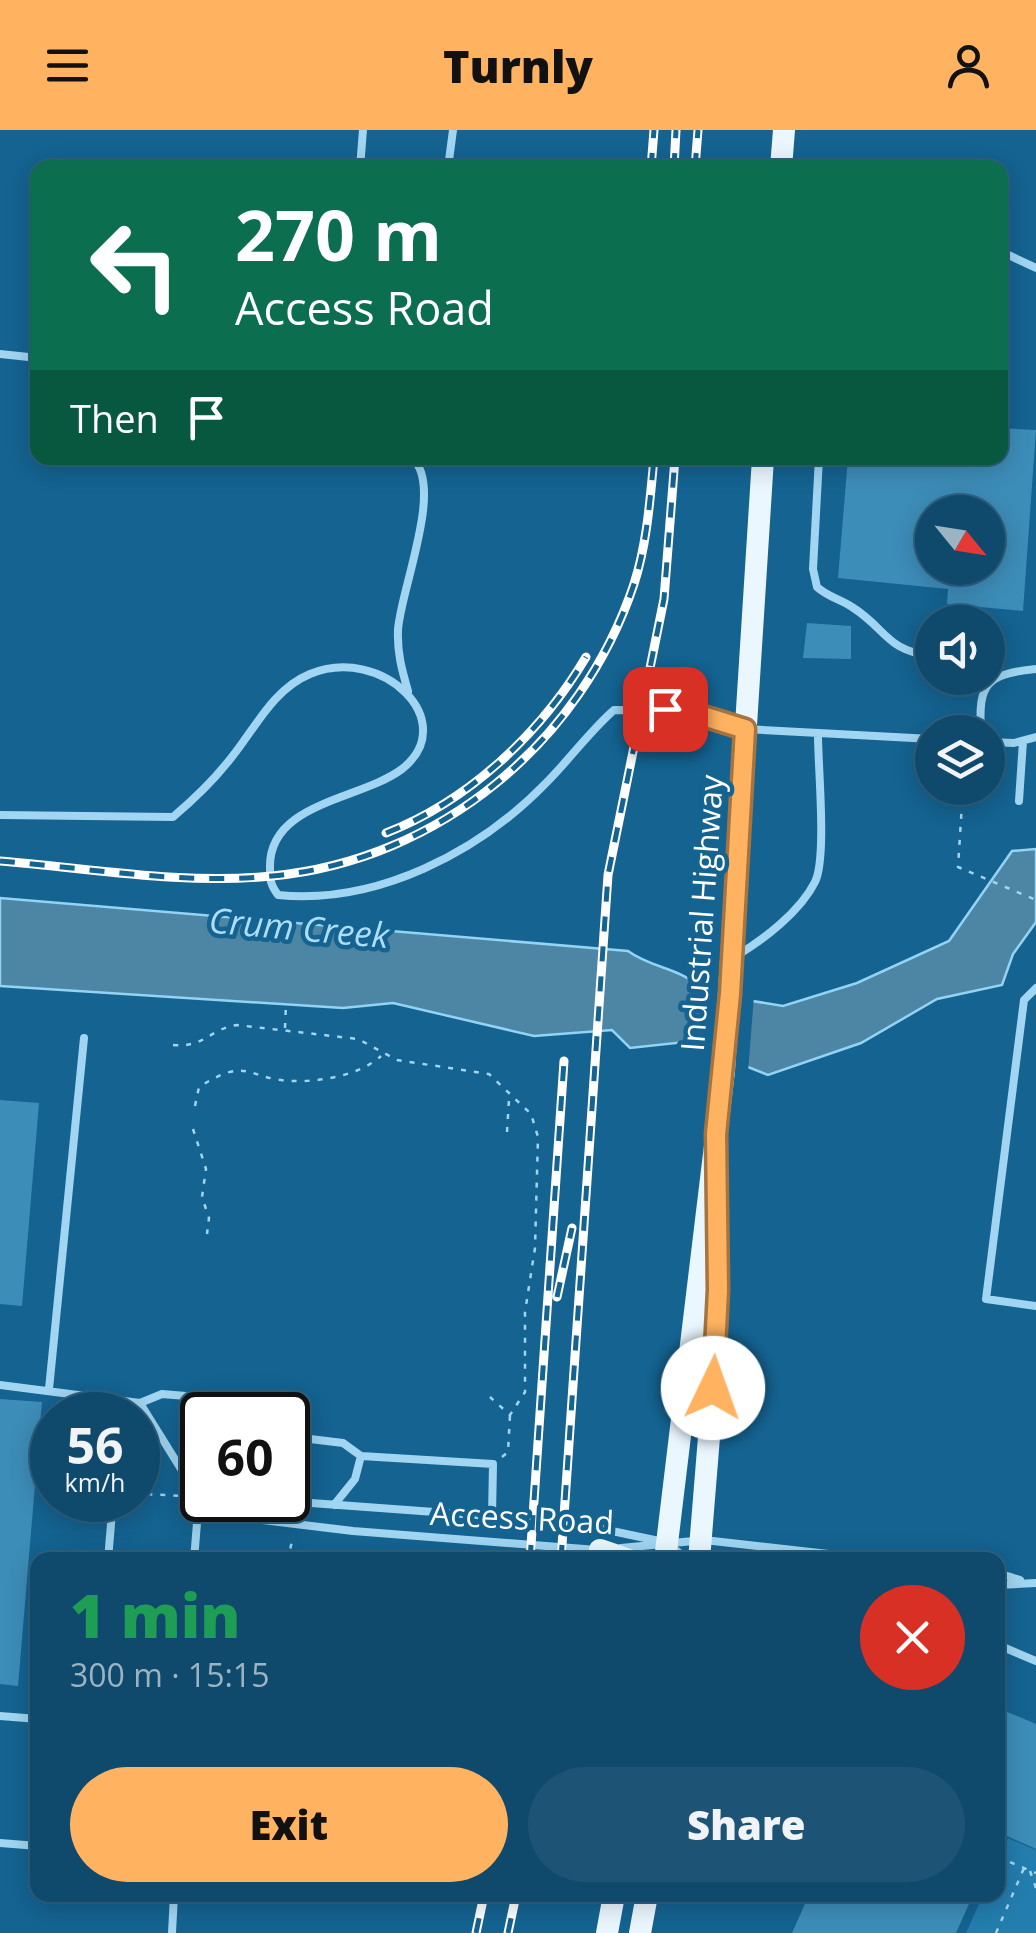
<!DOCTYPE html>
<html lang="en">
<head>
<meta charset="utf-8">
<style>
  body { margin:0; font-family:"Open Sans",sans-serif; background:#1d5475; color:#f1f3f6; height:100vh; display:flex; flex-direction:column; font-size:38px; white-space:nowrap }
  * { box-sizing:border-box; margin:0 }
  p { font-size:32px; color:#9bb3c2 }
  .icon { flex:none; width:55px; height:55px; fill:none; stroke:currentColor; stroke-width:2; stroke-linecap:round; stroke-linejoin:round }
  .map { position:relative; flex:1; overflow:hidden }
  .drawer { position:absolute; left:30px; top:1422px; width:975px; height:350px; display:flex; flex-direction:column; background:#0f4a6d; border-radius:20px; box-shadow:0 5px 25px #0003,0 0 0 2px #2f6280 }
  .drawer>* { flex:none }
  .hud { position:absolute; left:30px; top:30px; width:978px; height:305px; border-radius:20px; box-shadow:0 5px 25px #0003,0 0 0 2px #2f6280; background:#0b6e4f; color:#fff; overflow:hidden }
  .needle { width:65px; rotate:120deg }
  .controls { position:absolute; left:915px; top:365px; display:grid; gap:20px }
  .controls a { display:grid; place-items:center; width:90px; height:90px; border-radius:50%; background:#0f4a6d; box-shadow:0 5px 25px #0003,0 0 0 2px #2f6280; font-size:50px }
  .speed { position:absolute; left:30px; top:1262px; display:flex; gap:20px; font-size:50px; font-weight:700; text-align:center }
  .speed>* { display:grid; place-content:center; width:130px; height:130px; border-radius:50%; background:#0f4a6d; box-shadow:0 5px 25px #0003,0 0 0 2px #2f6280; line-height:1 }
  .speed small { font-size:25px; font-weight:400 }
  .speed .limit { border:5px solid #111; border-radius:15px; background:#fff; color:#111 }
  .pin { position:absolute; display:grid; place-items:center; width:85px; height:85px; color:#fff; margin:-42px; border-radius:20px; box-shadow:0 5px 15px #0006 }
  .me { position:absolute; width:110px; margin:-55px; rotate:3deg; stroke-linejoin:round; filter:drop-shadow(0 0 8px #0008) }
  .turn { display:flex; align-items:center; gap:35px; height:210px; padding:0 40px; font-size:45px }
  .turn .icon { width:130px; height:130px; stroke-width:2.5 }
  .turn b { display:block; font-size:70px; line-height:85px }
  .then { display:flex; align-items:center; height:95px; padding:0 40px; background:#0003; gap:20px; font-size:38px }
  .round { display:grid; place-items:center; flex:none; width:105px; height:105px; border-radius:52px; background:#1d5475 }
  .head { display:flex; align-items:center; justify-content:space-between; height:170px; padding:0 40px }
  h1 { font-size:60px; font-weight:800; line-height:75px; color:#1e9e55 }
  .button { display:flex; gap:20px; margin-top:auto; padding:20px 40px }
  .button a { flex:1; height:115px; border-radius:60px; background:#ffb361; color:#111; font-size:40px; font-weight:800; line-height:115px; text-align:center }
  .button a+a { background:#1d5475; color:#f1f3f6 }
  header { display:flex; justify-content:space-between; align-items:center; height:130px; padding:0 40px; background:#ffb361; color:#111; font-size:45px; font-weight:800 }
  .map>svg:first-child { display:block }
</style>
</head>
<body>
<header><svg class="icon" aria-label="menu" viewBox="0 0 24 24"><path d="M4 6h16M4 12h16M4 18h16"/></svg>Turnly<svg class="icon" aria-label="person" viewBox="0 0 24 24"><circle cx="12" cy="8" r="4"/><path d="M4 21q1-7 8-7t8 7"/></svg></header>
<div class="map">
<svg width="1036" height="1803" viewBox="0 0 1036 1803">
  <rect width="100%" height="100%" fill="#146391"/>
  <!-- green -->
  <path fill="#237dae" d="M1008,1708l28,12v83h-70l17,-38h15v-33z"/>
  <!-- water -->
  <path fill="#4d85a4" stroke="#93d3f4" stroke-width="2.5" d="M1036,719v73l-23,32 -11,31 -65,14 -76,44 -93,32 -83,-33 -55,6 -18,-18 -78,6 -141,-33 -50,5 -343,-22v-88l628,53c26,19 56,16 76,42l79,13 74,-23 92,-42 63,-90z"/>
  <!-- pier -->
  <path fill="#146391" d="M707,862l47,4 -6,76 -47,-18z"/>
  <!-- building -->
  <path fill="#3d8db9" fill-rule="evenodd" d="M1000,298l36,2 -13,181 -76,-7 1,-15 -110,-11 10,-120h152zM932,382h56v56h-57z
    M807,493l44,3v33l-48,-1z
    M0,970l39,3 -17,203 -22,-2z
    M0,1269l42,3 -24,284 -18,-2z
    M998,1578l38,16v125l-38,-17z
    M809,1765h164l-17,38h-164z"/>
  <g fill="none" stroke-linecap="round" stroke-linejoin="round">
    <!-- path -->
    <path stroke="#a1d5f1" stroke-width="2.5" stroke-dasharray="5 8" stroke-linecap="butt" d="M963,658l-5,79 78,33
      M285,898l1,-24
      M173,915c32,3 36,-16 64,-20l121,14 39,21 92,14 42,40 7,23 -3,111 -10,64v80l-15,23 -20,-18
      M195,976l4,-19c49,-31 46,-9 91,-6 29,1 69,-5 91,-25
      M193,999l13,40 -4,28 7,21 -2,16
      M507,1002l2,-33
      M267,1285v-13
      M502,1327l6,-5 2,-37
      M138,1356l7,8 37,2
      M293,1430l-4,-5 4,-19
      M998,1727l38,16
      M1030,1741l6,17
      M996,1803l28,-65"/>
    <!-- service -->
    <path stroke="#a1d5f1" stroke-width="8" d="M360,38l3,-38
      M448,38l5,-38
      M1000,121l36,17
      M0,224l38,4
      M819,328l-6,111 4,18c11,10 23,12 35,20 35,22 33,43 80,49
      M408,561c-6,-21 -11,-38 -10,-61 2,-39 47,-144 14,-172
      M981,602c-3,-48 5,-58 55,-63
      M988,612l26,1 22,-6
      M1019,671l4,-60
      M0,685l173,2c20,-17 38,-34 54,-54 26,-30 44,-73 83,-89 72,-30 152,48 92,95 -41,31 -133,33 -132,98 0,13 0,17 8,28 99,10 201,-43 268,-112 24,-24 43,-51 68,-73l73,1 58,18 187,10
      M736,826c27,-16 64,-44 79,-74 12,-24 3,-115 3,-146
      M1036,858l-12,12 -38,299 50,7
      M0,1255l140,18 59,95 -5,62
      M49,1259l35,-351
      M140,1273l22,-9 60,5
      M310,1309l33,4 18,13 132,8 -1,52
      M270,1370l300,22 89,19
      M334,1375l21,-26 6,-23
      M198,1387l23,-2 132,16 244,19
      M672,1417l16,13
      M621,1418l83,-8 178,20
      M108,1430l5,-60
      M998,1443l22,7
      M998,1455l38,-2
      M998,1515l38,16
      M0,1586l38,3
      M0,1713l38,3
      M172,1803l2,-38"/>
    <!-- primary -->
    <path stroke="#ebf7ff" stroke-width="22" d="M781,38l3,-38
      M600,1420l29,10
      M665,1430l59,-489 39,-613
      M699,1430l14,-172 4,-166
      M607,1803l7,-38
      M640,1803l7,-38"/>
    <defs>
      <path id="rail" d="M651,38l3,-38
        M674,38l2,-38
        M695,38l3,-38
        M386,703c83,-32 155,-100 200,-176
        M0,731c89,7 183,24 272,15 167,-16 309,-133 362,-292 13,-40 16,-84 20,-126
        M557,1167l15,-69
        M530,1430l34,-499
        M561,1430l47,-685 56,-276 11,-141
        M476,1803l8,-38
        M508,1803l8,-38"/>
    </defs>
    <!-- rail casing -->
    <use href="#rail" stroke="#fff" stroke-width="9"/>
    <!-- rail -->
    <use href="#rail" stroke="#146391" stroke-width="5" stroke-dasharray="15" stroke-linecap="butt"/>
  </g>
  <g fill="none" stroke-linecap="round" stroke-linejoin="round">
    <defs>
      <path id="route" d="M665,579l22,2 58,18 -15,265 -14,140 2,156 -5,98"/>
    </defs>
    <!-- route casing -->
    <use href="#route" stroke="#a6743f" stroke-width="25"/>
    <!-- route -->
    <use href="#route" stroke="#ffb361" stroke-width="18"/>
  </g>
  <g text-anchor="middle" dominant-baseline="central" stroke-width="9" stroke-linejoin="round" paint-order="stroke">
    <!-- street labels -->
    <g font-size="32" fill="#fff" stroke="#146391">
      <text transform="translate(701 783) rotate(-86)">Industrial Highway</text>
      <text transform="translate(522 1387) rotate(3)">Access Road</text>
    </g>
    <!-- water labels -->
    <g font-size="35" font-style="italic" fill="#addef8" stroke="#146391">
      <text transform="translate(299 797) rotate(5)">Crum Creek</text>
    </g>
  </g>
</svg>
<div class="controls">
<a><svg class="needle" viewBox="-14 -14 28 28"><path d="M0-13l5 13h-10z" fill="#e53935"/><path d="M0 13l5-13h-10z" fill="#9bb3c2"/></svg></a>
<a><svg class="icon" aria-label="sound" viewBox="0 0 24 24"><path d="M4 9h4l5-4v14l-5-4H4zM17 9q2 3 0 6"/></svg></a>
<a><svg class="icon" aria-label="layers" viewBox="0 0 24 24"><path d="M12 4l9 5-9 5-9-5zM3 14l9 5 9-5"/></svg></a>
</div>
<div class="speed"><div>56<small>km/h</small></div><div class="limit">60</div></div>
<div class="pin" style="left:665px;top:579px;background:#d93025"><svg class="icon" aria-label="arrive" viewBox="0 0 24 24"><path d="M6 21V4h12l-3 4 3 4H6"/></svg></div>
<svg class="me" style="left:713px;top:1258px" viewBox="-20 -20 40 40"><circle r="19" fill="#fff"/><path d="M0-13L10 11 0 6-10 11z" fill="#ffb361"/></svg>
<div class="hud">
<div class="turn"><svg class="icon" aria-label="left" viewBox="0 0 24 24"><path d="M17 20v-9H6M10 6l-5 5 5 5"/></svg><div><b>270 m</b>Access Road</div></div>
<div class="then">Then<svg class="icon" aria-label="arrive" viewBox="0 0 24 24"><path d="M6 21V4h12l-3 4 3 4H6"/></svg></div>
</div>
<section class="drawer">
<div class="head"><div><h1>1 min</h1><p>300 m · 15:15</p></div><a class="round" style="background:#d93025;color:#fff"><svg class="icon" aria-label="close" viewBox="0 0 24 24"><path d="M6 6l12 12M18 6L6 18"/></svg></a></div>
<div class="button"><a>Exit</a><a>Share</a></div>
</section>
</div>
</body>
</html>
